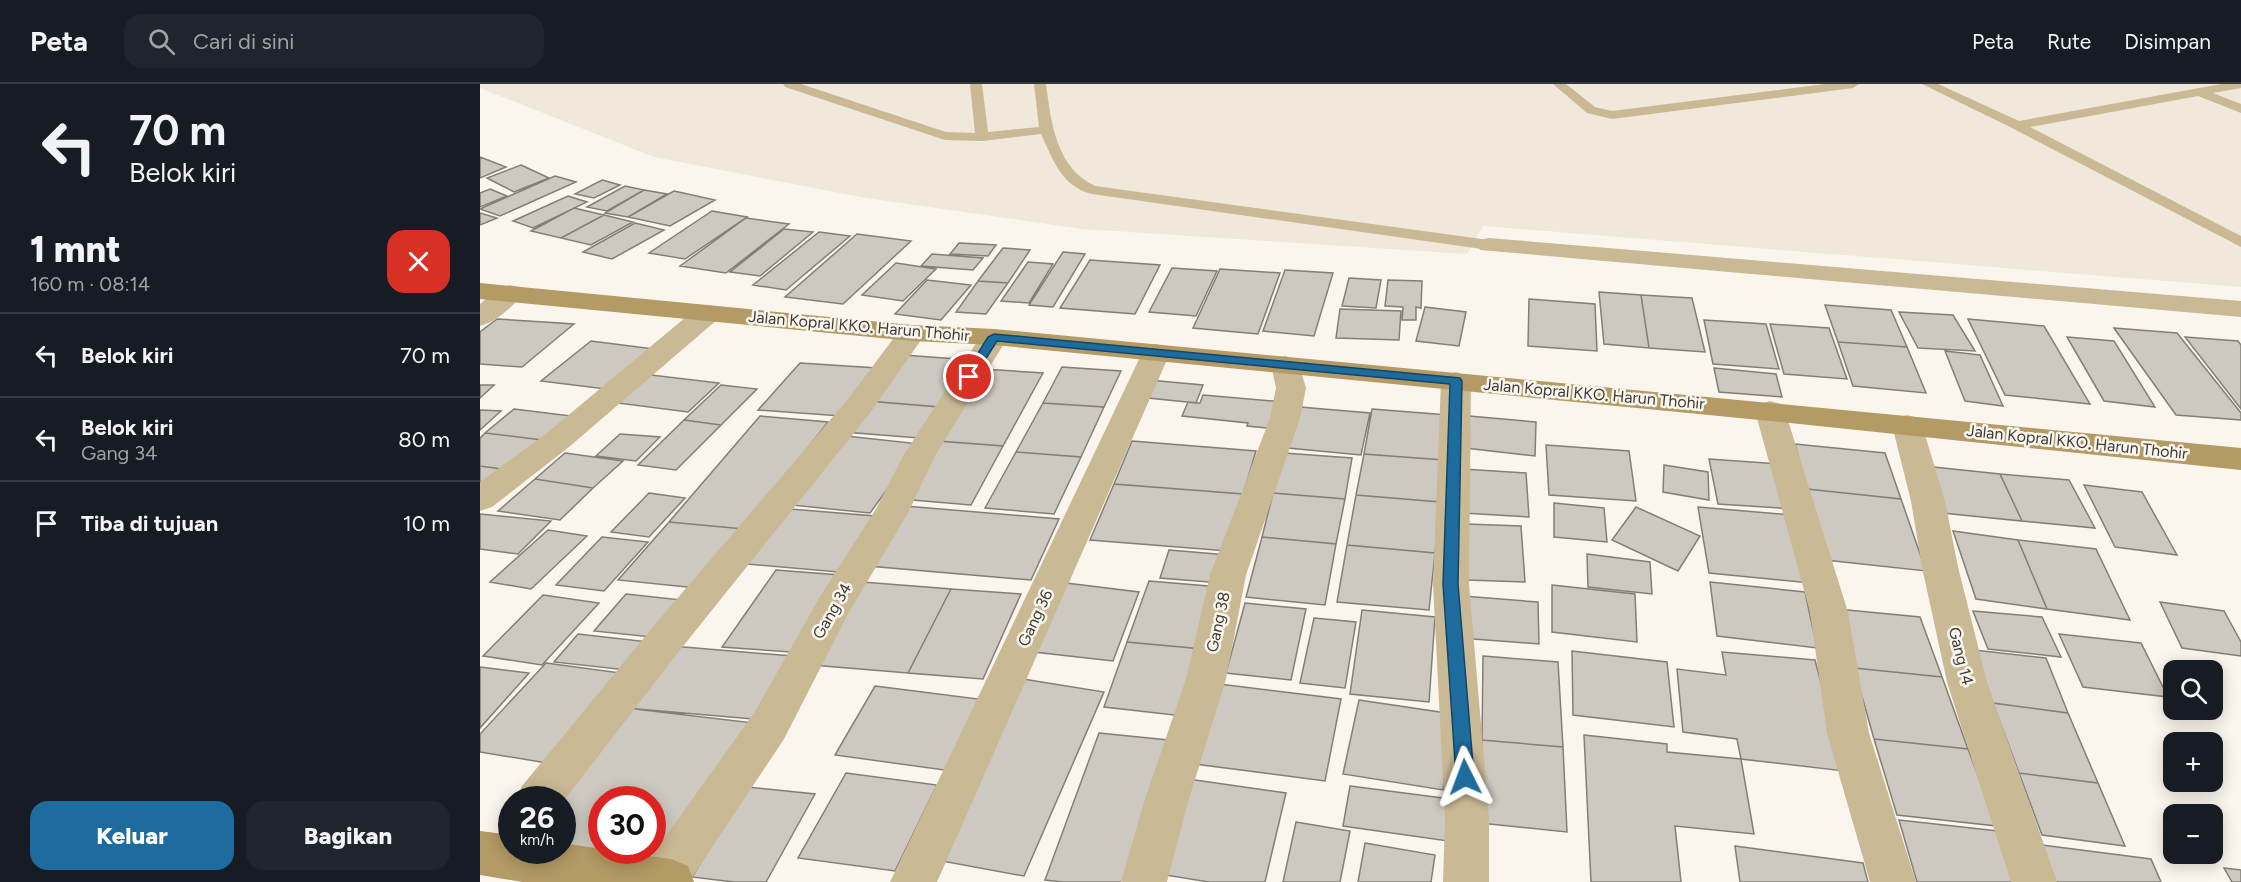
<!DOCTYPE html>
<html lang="id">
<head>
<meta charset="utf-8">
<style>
  body { margin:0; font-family:Figtree,sans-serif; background:#20242c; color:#f1f3f6; height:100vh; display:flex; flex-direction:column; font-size:22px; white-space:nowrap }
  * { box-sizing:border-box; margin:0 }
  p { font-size:20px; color:#9ea1a6 }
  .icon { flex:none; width:33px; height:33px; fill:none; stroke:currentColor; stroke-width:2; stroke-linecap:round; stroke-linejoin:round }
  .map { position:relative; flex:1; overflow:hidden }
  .details { display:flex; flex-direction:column; background:#171b24; width:480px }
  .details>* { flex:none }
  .guide { background:#171b24; color:#f1f3f6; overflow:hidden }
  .fabs { position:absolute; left:1683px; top:576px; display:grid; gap:12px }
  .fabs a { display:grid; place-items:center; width:60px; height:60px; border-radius:12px; background:#171b24; box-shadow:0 3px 15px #0003; font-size:30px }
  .speed { position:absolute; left:18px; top:702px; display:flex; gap:12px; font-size:30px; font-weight:700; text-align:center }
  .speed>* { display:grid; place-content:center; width:78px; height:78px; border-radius:50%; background:#171b24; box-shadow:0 3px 15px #0003; line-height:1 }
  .speed small { font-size:15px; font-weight:400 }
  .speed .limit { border:9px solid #d22; background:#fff; color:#111 }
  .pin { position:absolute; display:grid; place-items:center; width:51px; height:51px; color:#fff; margin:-26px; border:3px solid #fff; border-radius:50%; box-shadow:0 2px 6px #0007 }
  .me { position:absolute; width:66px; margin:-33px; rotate:357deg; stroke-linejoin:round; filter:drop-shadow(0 0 4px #0008) }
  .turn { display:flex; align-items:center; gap:21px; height:126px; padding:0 30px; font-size:27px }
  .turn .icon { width:78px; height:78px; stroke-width:2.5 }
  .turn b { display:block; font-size:42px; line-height:51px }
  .round { display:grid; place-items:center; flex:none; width:63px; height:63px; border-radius:18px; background:#20242c }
  .overview { display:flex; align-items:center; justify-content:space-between; height:102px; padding:0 30px }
  h1 { font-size:36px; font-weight:800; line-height:45px }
  .button { display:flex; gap:12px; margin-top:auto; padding:12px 30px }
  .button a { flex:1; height:69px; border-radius:18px; background:#1e6c9e; color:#fff; font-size:24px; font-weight:800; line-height:69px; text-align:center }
  .button a+a { background:#20242c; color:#f1f3f6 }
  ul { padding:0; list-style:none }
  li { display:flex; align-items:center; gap:18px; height:84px; padding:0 30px; border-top:2px solid #363941 }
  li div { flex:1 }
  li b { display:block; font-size:22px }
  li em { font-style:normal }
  header { display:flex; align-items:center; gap:36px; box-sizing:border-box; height:84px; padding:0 30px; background:#171b24; border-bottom:2px solid #363941 }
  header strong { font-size:28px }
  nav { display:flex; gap:33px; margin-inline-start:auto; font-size:21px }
  .search { width:420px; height:54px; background:#20242c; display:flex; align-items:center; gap:15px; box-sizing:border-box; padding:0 21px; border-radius:18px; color:#9ea1a6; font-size:22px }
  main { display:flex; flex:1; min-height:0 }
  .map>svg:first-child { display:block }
</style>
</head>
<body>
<header>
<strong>Peta</strong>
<div class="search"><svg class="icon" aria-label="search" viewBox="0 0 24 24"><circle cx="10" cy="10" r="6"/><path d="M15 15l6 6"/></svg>Cari di sini</div>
<nav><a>Peta</a><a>Rute</a><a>Disimpan</a></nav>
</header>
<main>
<section class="details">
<div class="guide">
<div class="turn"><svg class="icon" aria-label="left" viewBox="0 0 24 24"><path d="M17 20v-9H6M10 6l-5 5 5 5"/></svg><div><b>70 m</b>Belok kiri</div></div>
</div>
<div class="overview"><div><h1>1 mnt</h1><p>160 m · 08:14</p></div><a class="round" style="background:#d93025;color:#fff"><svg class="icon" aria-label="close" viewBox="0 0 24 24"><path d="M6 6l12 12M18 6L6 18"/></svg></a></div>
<ul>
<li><svg class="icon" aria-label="left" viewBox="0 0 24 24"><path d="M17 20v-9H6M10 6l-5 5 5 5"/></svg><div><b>Belok kiri</b></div><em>70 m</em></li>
<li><svg class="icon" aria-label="left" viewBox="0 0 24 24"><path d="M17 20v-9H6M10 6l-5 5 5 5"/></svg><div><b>Belok kiri</b><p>Gang 34</p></div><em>80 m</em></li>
<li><svg class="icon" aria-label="arrive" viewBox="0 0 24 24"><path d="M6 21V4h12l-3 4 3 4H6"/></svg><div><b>Tiba di tujuan</b></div><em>10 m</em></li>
</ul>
<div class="button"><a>Keluar</a><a>Bagikan</a></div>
</section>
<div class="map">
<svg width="1761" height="798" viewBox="0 0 1761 798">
  <rect width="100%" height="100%" fill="#faf6ed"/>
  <!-- built -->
  <path fill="#f0e8da" d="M0,0h1761v203l-758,-61 -16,28 -385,-25 -216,-31 -212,-41 -174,-69z"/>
  <!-- building -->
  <path fill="#cdc9c0" stroke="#827f77" stroke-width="1.5" fill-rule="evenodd" d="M0,73l26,10 -26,11z
    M41,81l28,13 -35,14 -27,-14z
    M75,92l21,6 -76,34 -20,-7z
    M122,96l18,5 -26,13 -19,-4z
    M145,102l19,4 -37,21 -20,-4z
    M10,105l17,7 -27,11v-14z
    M164,106l23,4 -39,23 -23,-4z
    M194,107l41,9 -45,26 -42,-9z
    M88,112l19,6 -54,26 -20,-7z
    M94,124l30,7 -43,23 -30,-7z
    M232,127l35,6 -62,42 -36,-6z
    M0,129l17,5 -17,7z
    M124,131l29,7 -42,23 -30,-7z
    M266,134l43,6 -63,49 -46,-7z
    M155,139l29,7 -52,29 -29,-7z
    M304,145l29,3 -53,44 -30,-4z
    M339,148l31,4 -64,54 -33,-5z
    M377,150l54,7 -68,63 -58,-7z
    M479,159l37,2 -8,11 -38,-2z
    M523,164l27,2 -22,33 -30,-2z
    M583,168l22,2 -32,53 -24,-2z
    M452,170l51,4 -10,12 -52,-4z
    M610,176l70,5 -25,49 -75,-6z
    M548,178l25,2 -24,39 -28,-2z
    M416,179l40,6 -33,32 -41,-6z
    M692,184l45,3 -21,45 -47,-4z
    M740,185l60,4 -22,61 -65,-6z
    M805,186l48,3 -19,63 -51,-5z
    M869,194l32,2 -5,28 -34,-2z
    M447,196l44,5 -30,35 -46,-6z
    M908,196l34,1 -1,27 -5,-1v13h-14l1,-13 -18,-1z
    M498,197l30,2 -22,31 -30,-2z
    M1119,208l42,3 8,53 -45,-4z
    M1161,211l51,3 13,54 -56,-4z
    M1049,215l66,5 2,47 -69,-5z
    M1345,221l66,5 16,37 -69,-5z
    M945,223l41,5 -7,34 -43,-5z
    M860,225l61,2 -2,29 -63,-2z
    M1419,228l54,3 22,36 -57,-3z
    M17,235l77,5 -52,43 -42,-3v-32z
    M1488,235l76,7 46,78 -85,-9z
    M1224,236l62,4 13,45 -66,-5z
    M1290,240l59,4 18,51 -63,-5z
    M1634,244l63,5 64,80v7l-65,-5z
    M1587,253l47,4 41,66 -51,-6z
    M1705,253l53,4 3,4v64z
    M111,257l63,8 -48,40 -65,-8z
    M1358,258l69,5 19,46 -73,-7z
    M1465,267l35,4 23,51 -38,-5z
    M423,271l68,5 -32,47 -71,-6z
    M320,279l77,5 -36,48 -83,-6z
    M582,283l59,4 -17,36 -61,-4z
    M1234,284l62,6 6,23 -63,-5z
    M503,285l60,4 -40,73 -65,-5z
    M171,291l68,8 -31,29 -70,-9z
    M668,296l55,5 -7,18 -57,-6z
    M0,301h14l-14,13z
    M241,301l36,4 -36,36 -37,-5z
    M723,311l82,7 -8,27 -30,-3 1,-3 -66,-7 6,-14 12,1z
    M388,317l71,6 -20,31 -75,-6z
    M563,319l61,4 -23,50 -65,-5z
    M820,323l70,6 -9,42 -73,-7z
    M34,325l57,7 -28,24 -58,-7z
    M892,325l76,6 -5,45 -79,-6z
    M0,326l21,1 -21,19z
    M280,332l68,6 -84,107 -75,-7z
    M989,332l67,6 -1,34 -70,-8z
    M204,336l37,5 -45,45 -38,-5z
    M5,349l58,7 -34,30 -29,-4v-28z
    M140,350l40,3 -24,24 -40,-5z
    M366,352l74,8 -50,69 -79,-8z
    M458,357l65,5 -32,59 -70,-6z
    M652,357l124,10 -13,43 -129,-10z
    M1315,360l90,9 16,46 -94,-10z
    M1066,361l83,6 7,50 -87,-6z
    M536,368l65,5 -27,57 -69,-6z
    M85,369l58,8 -30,27 -58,-9z
    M804,369l68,5 -7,41 -72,-6z
    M884,370l79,6 -3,42 -84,-7z
    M1229,375l72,5 13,45 -76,-5z
    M1184,381l44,7 1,28 -46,-8z
    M0,382l29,4 -29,25z
    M1444,382l76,8 22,47 -80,-8z
    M983,385l63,4 3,44 -66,-4z
    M1520,390l69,6 26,48 -73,-7z
    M55,395l58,9 -33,32 -62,-9z
    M634,400l129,10 -15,57 -138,-11z
    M1604,401l58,7 35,63 -62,-8z
    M1327,405l94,10 25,72 -101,-11z
    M169,409l36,5 -36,39 -38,-5z
    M793,409l72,6 -9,45 -74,-7z
    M876,411l84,7 -5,51 -88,-8z
    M1074,419l50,5 3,34 -53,-5z
    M425,422l154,13 -28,61 -163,-14z
    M1156,423l64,29 -22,35 -66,-31z
    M1218,423l94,8 18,68 -101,-10z
    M298,424l97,8 -37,56 -102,-9z
    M0,430l71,7 -33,33 -38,-5z
    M189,438l75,7 -47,59 -79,-8z
    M986,440l55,2 4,56 -58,-2z
    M68,446l39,6 -56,53 -41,-7z
    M1473,447l65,9 29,69 -71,-10z
    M122,453l46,5 -44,49 -48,-6z
    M782,453l74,7 -11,61 -79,-8z
    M1538,456l78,9 34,71 -83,-11z
    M867,461l88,8 -6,57 -92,-8z
    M689,466l59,5 -7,28 -61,-5z
    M1107,470l63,8 2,32 -64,-7z
    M296,486l64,5 -49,77 -69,-5z
    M669,497l71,6 -18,62 -75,-7z
    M382,498l89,7 -43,84 -96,-8z
    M1230,498l95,10 12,56 -100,-12z
    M586,499l73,9 -26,69 -79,-9z
    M1072,501l83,9 2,48 -85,-10z
    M471,505l70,5 -38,85 -75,-6z
    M146,510l65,7 -30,37 -67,-7z
    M63,511l56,8 -57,62 -59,-9z
    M983,512l75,6 1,42 -78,-6z
    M1680,518l64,9 17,31v14l-59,-8z
    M765,519l61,6 -15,71 -65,-7z
    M1357,525l83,8 22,60 -88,-9z
    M882,526l73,7 -6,85 -79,-8z
    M1493,527l69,6 19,40 -73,-8z
    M834,534l42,4 -11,66 -45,-5z
    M98,550l71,8 -22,28 -73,-8z
    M1579,550l82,9 27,54 -85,-10z
    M647,558l75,7 -19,67 -79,-9z
    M192,562l120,10 -39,63 -127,-11z
    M1494,566l72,8 22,55 -75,-10z
    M1092,567l95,11 7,65 -101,-12z
    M1242,568l93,8 29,111 -103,-12 -4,-20 -54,-7 -6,-63 49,6z
    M1003,572l75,6 5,85 -81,-7z
    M66,579l82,11 -75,90 -73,-12v-18z
    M0,583l49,6 -49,55z
    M1374,584l88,9 26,72 -94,-10z
    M543,595l81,13 -80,184 -93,-17z
    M739,600l122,15 -16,82 -130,-17z
    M395,602l119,15 -35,71 -124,-17z
    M879,616l94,14 -10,76 -100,-16z
    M1513,619l75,10 30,70 -79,-10z
    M146,624l128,15 -91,139 -101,-14v-48zM122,716h50v50h-50z
    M619,649l69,7 -43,142h-62l-18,-2z
    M1104,651l83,9v8l74,7 13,75 -79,-8 6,56h-90z
    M1394,655l94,10 29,77 -100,-11z
    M1002,656l81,7 4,85 -87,-9z
    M366,689l91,12 -42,86 -97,-13z
    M1539,689l79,10 27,63 -83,-11z
    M708,695l98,14 -21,89h-56l-50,-8z
    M870,702l108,14 -3,42 -112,-16z
    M267,703l68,7 -49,88h-32l-42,-5z
    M1419,736l99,11 19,51h-100z
    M816,738l54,9 -10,51h-57z
    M885,759l70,12 -4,27h-73z
    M1562,761l109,14 10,23h-105z
    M1255,762l128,17 5,19h-128z
    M1744,784l17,2v12h-9z"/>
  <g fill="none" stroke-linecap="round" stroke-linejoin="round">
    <!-- lane -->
    <path fill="#cab995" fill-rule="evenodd" d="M303,0h18l145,48 29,1 -5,-49h12l6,48 51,-5 -5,-43h12c5,38 10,84 49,102l394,54 8,5 -8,5 -397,-56c-30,-7 -39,-34 -51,-60l-59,7 -37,-1 -160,-53z
      M1073,0h13l29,23 17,4 213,-27h34l-6,4 -241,31 -25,-6z
      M1442,0h16l81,37 202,-37h20v4l-28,5 28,11v9l-43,-17 -168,31 211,109v11l-229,-119z"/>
    <!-- street -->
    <path fill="#cab995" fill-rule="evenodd" d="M1009,154l752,63v16l-761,-67 -3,-5 3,-5z
      M30,201l9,2 4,6c-9,13 -27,29 -43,33v-22l21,-17z
      M228,221l10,2 4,6 -4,6 -149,128 -77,60 -12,4v-29l67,-49 151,-126z
      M432,241l10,2 4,6 -56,80 -190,237 -118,153v-3h-46l6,-14 130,-158 196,-229 54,-72z
      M514,245l10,2 4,6 -73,119 -27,57 -60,101 -64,125 -95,143h-50l6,-17 109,-152 67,-118 55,-86 27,-53 81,-125z
      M676,260l10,3 4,6 -233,529h-47l252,-529 4,-6z
      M805,272l10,3 4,6 7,23 -6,30 -54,157 -20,104 -38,123 -21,80h-46l23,-80 42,-123 24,-104 60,-157 6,-30 -5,-23 4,-6z
      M976,288l10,3 5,6 -2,203 20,234v64h-46l2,-64 -12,-234 8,-203 5,-6z
      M1290,317l11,3 4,7 63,201 21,121 47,149h-46l-43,-149 -17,-121 -55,-201 4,-7z
      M1427,331l11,3 4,7 23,76 13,66 29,115 70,200h-46l-64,-200 -25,-115 -11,-66 -19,-76 4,-7z"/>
    <!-- secondary -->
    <path fill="#b49a64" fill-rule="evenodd" d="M0,199l432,42 82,4 1247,119v22l-471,-49 -776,-76 -82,-4 -432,-42z
      M0,747l32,4v15h50v-7l40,6v1l69,9 17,7 6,16h-171l-43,-7z"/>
  </g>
  <!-- route -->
  <path fill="#1e6c9e" stroke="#144667" stroke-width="1.5" d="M514,250l466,44 2,3 -4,203 16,193 -3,6 -6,2 -7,-2 -2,-6 -13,-193 7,-200 -453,-43 -24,38h-8l-2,-2 25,-40z"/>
  <g text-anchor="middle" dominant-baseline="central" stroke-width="5" stroke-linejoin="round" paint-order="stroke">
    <!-- street labels -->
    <g font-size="16" fill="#3b3a36" stroke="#faf6ed">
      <text transform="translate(379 242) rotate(5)">Jalan Kopral KKO. Harun Thohir</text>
      <text transform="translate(1114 310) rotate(5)">Jalan Kopral KKO. Harun Thohir</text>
      <text transform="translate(1597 358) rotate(6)">Jalan Kopral KKO. Harun Thohir</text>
      <text transform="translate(352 527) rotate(-60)">Gang 34</text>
      <text transform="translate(555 534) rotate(-65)">Gang 36</text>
      <text transform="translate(738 538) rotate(-78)">Gang 38</text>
      <text transform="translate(1481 572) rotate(76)">Gang 14</text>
    </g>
  </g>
</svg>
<div class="fabs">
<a><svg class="icon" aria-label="search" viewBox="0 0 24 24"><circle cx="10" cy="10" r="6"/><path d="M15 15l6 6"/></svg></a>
<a>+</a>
<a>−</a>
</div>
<div class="speed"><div>26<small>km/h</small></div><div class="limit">30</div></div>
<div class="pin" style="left:489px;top:293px;background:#d93025"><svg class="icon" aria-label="arrive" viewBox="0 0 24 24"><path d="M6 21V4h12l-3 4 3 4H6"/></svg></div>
<svg class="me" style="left:985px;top:693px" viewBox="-20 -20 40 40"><path d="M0-17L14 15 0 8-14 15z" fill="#1e6c9e" stroke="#fff" stroke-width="4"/></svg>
</div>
</main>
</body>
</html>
